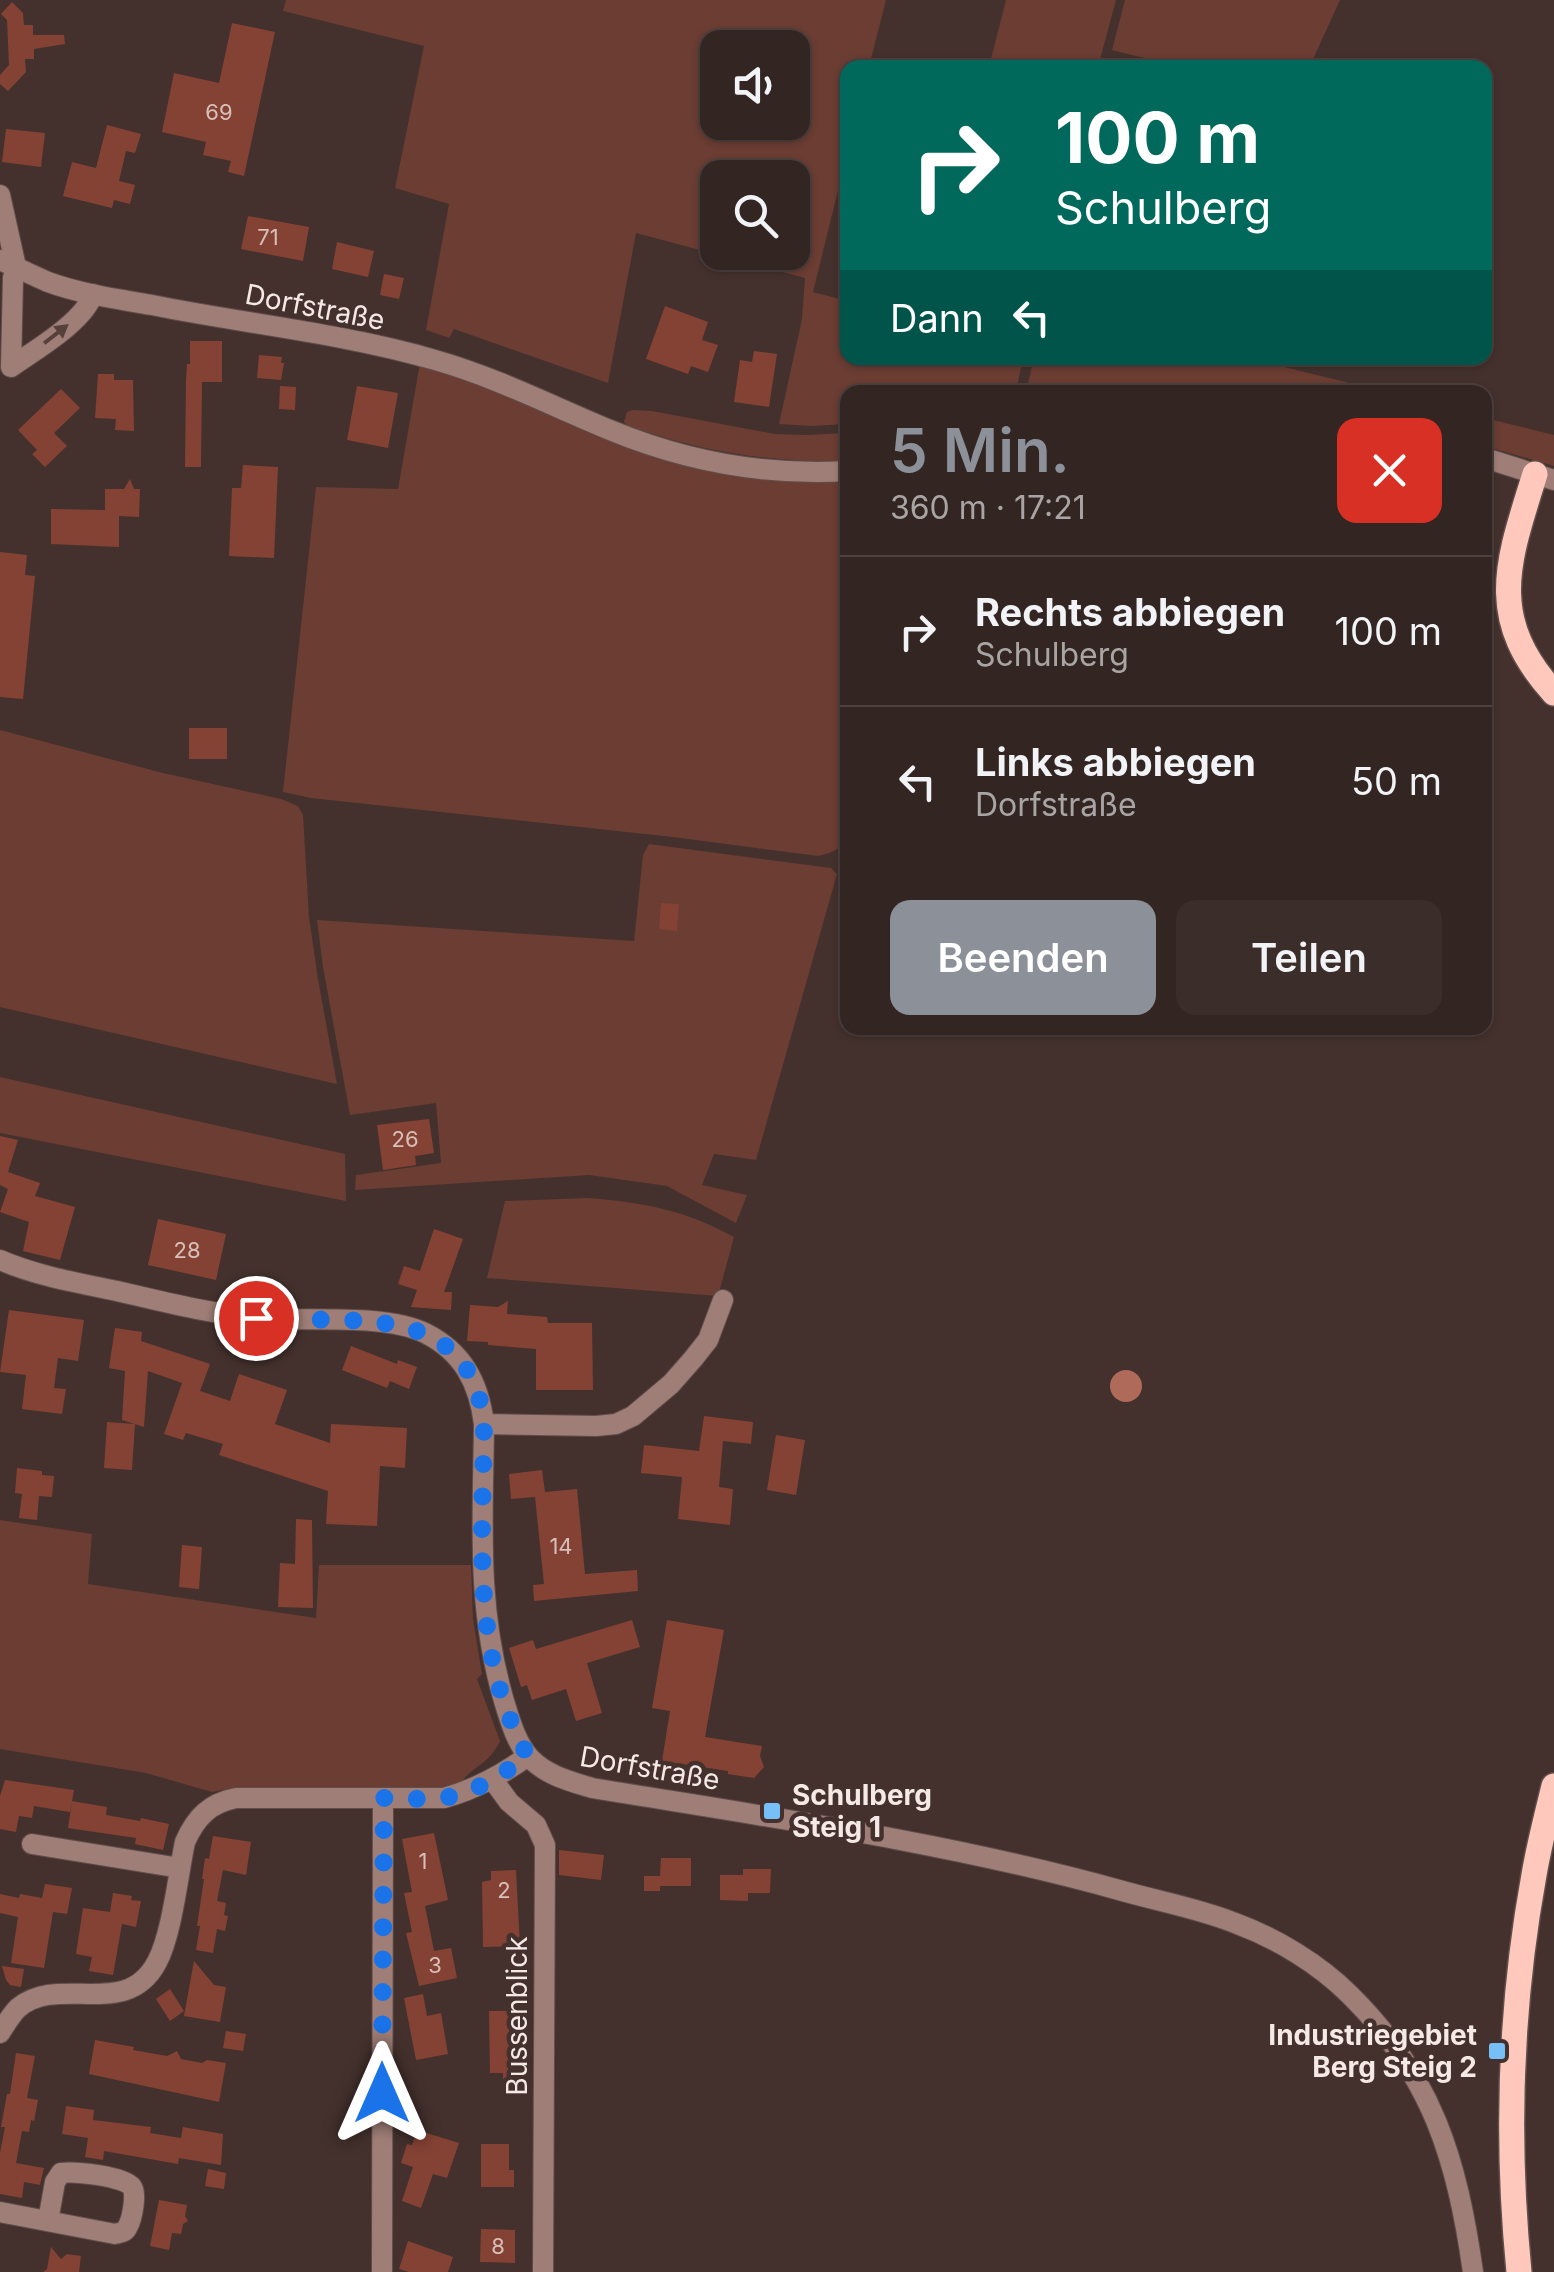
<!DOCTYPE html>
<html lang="de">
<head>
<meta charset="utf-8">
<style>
  body { margin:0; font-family:Inter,sans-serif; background:#3b2d2a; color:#f1f3f6; height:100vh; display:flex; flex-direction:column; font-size:38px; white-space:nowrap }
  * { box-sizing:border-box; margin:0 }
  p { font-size:32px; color:#a9a5a5 }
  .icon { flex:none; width:55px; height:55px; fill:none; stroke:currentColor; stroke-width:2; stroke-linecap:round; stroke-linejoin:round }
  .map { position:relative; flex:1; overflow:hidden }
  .details { position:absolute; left:840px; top:385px; width:652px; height:650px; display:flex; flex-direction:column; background:#332522; border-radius:20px; box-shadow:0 2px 8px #0004,0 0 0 2px #4e4240 }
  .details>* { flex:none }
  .hud { position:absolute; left:840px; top:60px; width:652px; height:305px; border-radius:20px; box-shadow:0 2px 8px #0004,0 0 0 2px #4e4240; background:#00695c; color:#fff; overflow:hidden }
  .tools { position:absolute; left:700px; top:30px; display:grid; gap:20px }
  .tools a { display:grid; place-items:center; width:110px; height:110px; border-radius:20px; background:#332522; box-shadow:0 2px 8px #0004,0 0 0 2px #4e4240; font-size:50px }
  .pin { position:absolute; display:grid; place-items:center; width:85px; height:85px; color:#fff; margin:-42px; border:5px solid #fff; border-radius:50%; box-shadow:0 2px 10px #0007 }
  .me { position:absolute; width:110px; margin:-55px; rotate:0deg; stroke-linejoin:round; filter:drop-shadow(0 0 8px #0008) }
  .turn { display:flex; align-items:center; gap:35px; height:210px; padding:0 50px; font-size:45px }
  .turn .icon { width:130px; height:130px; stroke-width:2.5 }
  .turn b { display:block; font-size:70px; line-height:85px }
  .then { display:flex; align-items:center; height:95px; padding:0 50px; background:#0003; gap:20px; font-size:38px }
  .round { display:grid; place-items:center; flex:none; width:105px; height:105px; border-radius:20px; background:#3b2d2a }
  .head { display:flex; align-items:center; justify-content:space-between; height:170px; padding:0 50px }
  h1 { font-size:60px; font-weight:600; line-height:75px; color:#8c9099 }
  .cta { display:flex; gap:20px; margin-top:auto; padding:20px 50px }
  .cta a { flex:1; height:115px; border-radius:20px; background:#8c9099; color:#fff; font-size:40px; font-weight:600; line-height:115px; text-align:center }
  .cta a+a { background:#3b2d2a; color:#f1f3f6 }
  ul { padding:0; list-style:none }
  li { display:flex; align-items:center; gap:30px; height:150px; padding:0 50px; border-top:2px solid #4e4240 }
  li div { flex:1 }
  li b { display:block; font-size:38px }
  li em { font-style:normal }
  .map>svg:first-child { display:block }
</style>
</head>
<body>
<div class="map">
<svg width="1554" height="2272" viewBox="0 0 1554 2272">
  <rect width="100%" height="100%" fill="#44312d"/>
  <!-- green -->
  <path fill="#6b3d33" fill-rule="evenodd" d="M286,0h600l-17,67 -21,1 -1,86 -34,138 34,9 1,57h175l-7,34h-168l-1,32 -36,2 -32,-2 23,-105 3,-41 -169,-45 -28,150 -154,-54 -5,9 -23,-8 23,-126 -54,-16 29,-142 -141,-35zM718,48h74v74h-74zM718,178h74v74h-74z
    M1006,0h110l-18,67h-109z
    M1125,0h215l-31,68 -128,-1 -69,-17z
    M1034,358h214l138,34h-360z
    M420,363l263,101 49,12 53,5 62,-1 1,359c-9,11 -17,14 -30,17l-145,-19 -362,-39 -28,-6 33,-305 82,2z
    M633,410l19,1 123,23 31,1 41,-2v29c-78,0 -145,-10 -219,-36l-4,-4 3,-10z
    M1485,418l69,17v31l-69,-20z
    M0,730l163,43 118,26 17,7 5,9 6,102 9,62 19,105 -337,-77z
    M649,844l182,24 6,6 -81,286 -42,-6 -12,31 45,10 -11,28 -69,-37 -78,-11 -234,15 1,-15 85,-12 -5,-60 -86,12 -27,-148 -6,-47 317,21 9,-86z
    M0,1077l345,77 1,47 -346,-68z
    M587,1198c55,4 98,12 147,39l-16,59 -231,-18 18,-77z
    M0,1520l92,14 -4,50 228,34 3,-53h152l2,54 9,55 -5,5 23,62c-12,25 -27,24 -39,42l-19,7 -204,-3 -26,5 -66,-19 -146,-24z"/>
  <!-- water -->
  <path fill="#b06a5a" d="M1110 1386a16 16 0 1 1 32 0a16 16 0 1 1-32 0Z"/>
  <!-- building -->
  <path fill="#844234" d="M12,2l11,11 1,12h9v10h31l1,9 -31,5v10h-9l1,13 -18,19 -8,-7v-9l9,-10 -2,-45 -6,-6z
    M232,23l43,9 -31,144 -16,-4 3,-11 -28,-6 3,-13 -44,-10 12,-59 45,10z
    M107,125l34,9 -6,19 -9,-2 -7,30 16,4 -5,19 -16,-4 -2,8 -49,-12 9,-34 24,6z
    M6,129l39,4 -4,34 -39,-5z
    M248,216l61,11 -6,34 -62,-12z
    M337,242l37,9 -6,26 -36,-8z
    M384,274l20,4 -5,21 -19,-4z
    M665,306l43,16 -6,18 16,5 -10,27 -17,-6 -3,8 -42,-15z
    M190,341h32v41h-20l-1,85h-16l1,-86 1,-17h3z
    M754,351l23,3 -8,53 -35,-5 6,-42 12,2z
    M259,355l23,2 -1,6h3l-3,17 -24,-2z
    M98,374h16v6h19l1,51 -19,-1 1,-11 -21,-1z
    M280,386l16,1 -1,23 -16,-1z
    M357,386l41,7 -10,55 -41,-8z
    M61,389l19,19 -26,25 13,13 -22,21 -13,-13 5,-4 -19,-20z
    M243,465l35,2 -4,91 -45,-2 3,-68h9z
    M130,479l4,10h6l-1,28 -20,-1v31l-68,-3v-35l54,1v-21h19z
    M0,552l27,3 -2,20 10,1 -12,123 -23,-2z
    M189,728h38v31h-38z
    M661,903l18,1 -2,27 -18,-2z
    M429,1119l5,34 -19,3 1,9 -33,5 -6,-45z
    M0,1136l18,4 -10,32 32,11 -5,13 40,11 -15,53 -37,-9 6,-29 -29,-10 8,-23 -8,-4z
    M158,1219l68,15 -10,46 -68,-15z
    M434,1229l29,10 -19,53h8l-1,18 -40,-3 6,-17 -19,-6 6,-18 16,5z
    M508,1301l-1,13 40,3 1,6h44l1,67h-57v-41l-48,-4v-3l-21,-1 3,-36 28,2z
    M9,1310l75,10 -6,41 -20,-3 -4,30 12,1 -4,25 -40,-5 4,-34 -26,-3z
    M115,1328l27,4 -1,9 69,23 -10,27 30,10 9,-27 48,16 -12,34 55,19 1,-19 76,4 -2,40 -25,-2 -3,60 -51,-2 2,-33 -109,-36 4,-11 -37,-11 -3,7 -19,-6 18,-51 -34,-12 -4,56 -22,-7 3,-49 -16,-3z
    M351,1346l46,18 1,-4 19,7 -8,22 -19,-8 -3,7 -45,-18z
    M704,1416l49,6 -2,22 -28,-3 -4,46 14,2 -3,36 -52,-6 4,-42 -41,-4 3,-28 55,6z
    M107,1422l28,2 -3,46 -28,-2z
    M776,1435l29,5 -9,55 -29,-5z
    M17,1468l25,3v4l12,1 -2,21 -13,-1 -2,24 -18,-2 3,-24 -7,-1z
    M542,1470l3,22 32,-3 8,85 52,-4 1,21 -104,10 -1,-16 11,-1 -9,-87 -24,2 -2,-25z
    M296,1519l16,1 1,88 -35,-1 2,-44 15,1z
    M182,1545l20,2 -3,42 -20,-2z
    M632,1620l8,27 -53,16 15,50 -26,8 -10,-32 -34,11 -5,-15 -6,2 -12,-39 24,-8 3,9z
    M667,1620l57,10 -19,107 57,9 -2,10 4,11 -10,11 -26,-4v-3l-66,-10 8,-50 -18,-3z
    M5,1780l69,10 -4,22 -36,-6 -2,12 -13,-2 -3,16 -16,-3v-33z
    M72,1801l35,6 -1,8 34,6 1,-3 28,6 -6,26 -28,-6 1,-6 -68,-10z
    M434,1833l14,67 -23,6 9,45 17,-3 6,30 -38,8 -13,-53 6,-1 -8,-39 8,-1 -10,-53z
    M213,1836l38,6 -5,33 -23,-5 -6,31 9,2 -2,12 4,1 -3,15 -8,-2 -4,24 -17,-3 4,-24h-3l7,-47h-2l3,-21 4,1z
    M559,1850l45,5 -3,25 -42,-5z
    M661,1858h30v28h-31v5h-16v-15h16z
    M743,1869h28l-1,24h-22v8l-28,-1v-25h23z
    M516,1870l4,76 -37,1 -1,-65 9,-2v-9z
    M45,1884l27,4 -5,26 -14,-2 -9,56 -33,-5 7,-46 -18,-4v-19l19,4 1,-4 22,4z
    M113,1893l19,3 -1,4 10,1 -5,26 -14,-3 -9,51 -24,-4 3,-14 -16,-3 7,-46 27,4z
    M194,1961l20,24 12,2 -6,35 -36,-6z
    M2,1966l22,3 -3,18 -11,-2 -4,-5z
    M170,1989l14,22 -14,10 -14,-22z
    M423,1994l4,22 14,-3 7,41 -32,6 -12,-62z
    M489,2011h25l1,50h5v18h-17v-6h-13z
    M226,2031l20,3 -3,17 -20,-3z
    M95,2040l39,7 -1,3 34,6 10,-5 4,8 21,4 5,-3 19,3 -7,39 -130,-28z
    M16,2053l19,3 -8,42 11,2 -4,21 -3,-1 -2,12 -7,-1 -6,32 28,5 -4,17 -16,-3 -2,16 -22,-4v-41l5,-26h-4l6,-33h3z
    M66,2106l28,4 -1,10 58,7 -1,6 31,5 2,-11 40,7 -2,31 -42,-7 -1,6 -74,-13 -1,9 -18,-3 3,-19 -26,-4z
    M417,2130l42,13 -12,35 -14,-4 -12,34 -19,-7 11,-34 -12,-4 6,-19 5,1z
    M481,2144h28v26h5v17h-33z
    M208,2169l18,4 -2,16 -19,-3z
    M159,2200l28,5 -2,11 3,5 -5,3 -2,10 -9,-1 -3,17 -19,-4z
    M481,2229l34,1v33l-35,-1z
    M408,2241l45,16 -5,15h-39l-10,-3z
    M51,2247l10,12 6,-5 14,2 -2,16h-36l4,-3z"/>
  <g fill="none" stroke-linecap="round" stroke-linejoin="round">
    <defs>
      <path id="minor" d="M0,195l16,72
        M0,1260c37,16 78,23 117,31 47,11 94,23 142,27 47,4 125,-5 166,15 38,19 54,50 59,91 -1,97 -8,182 20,277 6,19 12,42 26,57 16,17 39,23 62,30 176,29 354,54 527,102 38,11 79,18 116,33 41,15 84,41 115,72 83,82 107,165 123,277
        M484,1424l112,2 20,-2 17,-8 38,-32 22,-25 15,-19 15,-40
        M493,1780l16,22 27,23 9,20 -2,427
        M32,1844l148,24
        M0,2033c5,-8 11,-18 18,-25 42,-35 108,13 139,-46 15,-28 21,-87 28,-120 11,-25 25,-39 51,-44h208c32,-9 57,-23 84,-42
        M0,2212l115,22c7,-2 10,-1 13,-8 4,-7 9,-32 4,-39 -8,-11 -58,-16 -71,-14l-6,9 -7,39
        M382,2272l1,-474"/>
      <path id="tertiary" d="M0,260c16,7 32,15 48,22 33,12 69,17 104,23 94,19 190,28 283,55 60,17 117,46 175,70 75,31 157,46 238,41
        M11,367c24,-17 73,-45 82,-73
        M11,367l2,-89 3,-11
        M1485,458l69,22"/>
      <path id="primary" d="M1535,474c-27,87 -50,143 19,219
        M1519,2272c-13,-132 -9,-266 15,-397 5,-30 13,-60 20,-89"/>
    </defs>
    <!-- minor casing -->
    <use href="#minor" stroke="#604e4b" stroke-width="22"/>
    <!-- tertiary casing -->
    <use href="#tertiary" stroke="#604e4b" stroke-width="22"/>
    <!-- primary casing -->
    <use href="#primary" stroke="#604e4b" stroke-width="28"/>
    <!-- minor -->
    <use href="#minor" stroke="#9f7e77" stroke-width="20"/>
    <!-- tertiary -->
    <use href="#tertiary" stroke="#9f7e77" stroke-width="20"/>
    <!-- primary -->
    <use href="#primary" stroke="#fec9bc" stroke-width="25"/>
  </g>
  <!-- one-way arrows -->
  <defs><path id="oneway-solid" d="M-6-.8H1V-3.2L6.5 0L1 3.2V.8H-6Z" transform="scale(2.5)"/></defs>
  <use fill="#56403c" href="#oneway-solid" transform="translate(56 334) rotate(-38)"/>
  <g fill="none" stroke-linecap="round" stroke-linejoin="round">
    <!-- route -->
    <path stroke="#1a73e8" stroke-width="18" stroke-dasharray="0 32.4" d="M256,1318c92,7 214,-21 228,106 -1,111 -14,231 44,332 -26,18 -55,39 -87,42 -19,2 -39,0 -57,0l-2,295"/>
  </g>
  <!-- markers -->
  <g fill="#77bff7" stroke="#44312d" stroke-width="4">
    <rect x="762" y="1801" width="20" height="20" rx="5"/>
    <rect x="1487" y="2041" width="20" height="20" rx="5"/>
  </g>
  <g text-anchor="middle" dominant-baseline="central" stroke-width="9" stroke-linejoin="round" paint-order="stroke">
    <!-- number labels -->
    <g font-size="22" fill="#d9bfba">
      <text x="219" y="112">69</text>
      <text x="268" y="237">71</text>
      <text x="405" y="1139">26</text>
      <text x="187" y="1250">28</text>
      <text x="561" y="1546">14</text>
      <text x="423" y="1861">1</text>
      <text x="504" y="1890">2</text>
      <text x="435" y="1965">3</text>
      <text x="498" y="2246">8</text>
    </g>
    <!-- street labels -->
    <g font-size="28" fill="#f5e9e6" stroke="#44312d">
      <text transform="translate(315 307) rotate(11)">Dorfstraße</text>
      <text transform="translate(650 1768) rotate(10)">Dorfstraße</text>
      <text transform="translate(517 2016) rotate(-90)">Bussenblick</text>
    </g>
    <!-- poi labels -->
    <g font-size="28" font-weight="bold" fill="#f5e9e6" stroke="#44312d" text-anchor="start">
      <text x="792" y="1795">Schulberg<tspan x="792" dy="32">Steig 1</tspan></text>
      <text x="1477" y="2035" text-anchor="end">Industriegebiet<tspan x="1477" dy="32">Berg Steig 2</tspan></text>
    </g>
  </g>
</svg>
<div class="tools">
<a><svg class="icon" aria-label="sound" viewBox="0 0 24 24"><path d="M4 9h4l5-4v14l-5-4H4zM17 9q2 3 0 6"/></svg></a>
<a><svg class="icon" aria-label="search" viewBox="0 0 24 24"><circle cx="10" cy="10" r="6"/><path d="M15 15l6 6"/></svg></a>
</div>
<div class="pin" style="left:256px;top:1318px;background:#d93025"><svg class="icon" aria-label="arrive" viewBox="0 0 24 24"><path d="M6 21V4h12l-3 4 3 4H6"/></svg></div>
<svg class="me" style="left:382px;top:2093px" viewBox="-20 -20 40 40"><path d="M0-17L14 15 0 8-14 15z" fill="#1a73e8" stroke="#fff" stroke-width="4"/></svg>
<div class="hud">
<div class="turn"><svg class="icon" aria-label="right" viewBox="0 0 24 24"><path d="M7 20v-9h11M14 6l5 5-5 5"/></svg><div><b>100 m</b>Schulberg</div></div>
<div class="then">Dann<svg class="icon" aria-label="left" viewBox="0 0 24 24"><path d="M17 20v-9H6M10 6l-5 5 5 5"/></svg></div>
</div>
<section class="details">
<div class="head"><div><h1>5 Min.</h1><p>360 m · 17:21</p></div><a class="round" style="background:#d93025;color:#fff"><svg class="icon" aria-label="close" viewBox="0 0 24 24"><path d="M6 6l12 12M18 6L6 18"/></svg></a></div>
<ul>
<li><svg class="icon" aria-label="right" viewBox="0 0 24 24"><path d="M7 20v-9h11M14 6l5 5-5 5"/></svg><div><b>Rechts abbiegen</b><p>Schulberg</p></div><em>100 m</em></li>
<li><svg class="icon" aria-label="left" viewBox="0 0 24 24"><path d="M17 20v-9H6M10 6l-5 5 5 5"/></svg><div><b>Links abbiegen</b><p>Dorfstraße</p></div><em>50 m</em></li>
</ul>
<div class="cta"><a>Beenden</a><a>Teilen</a></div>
</section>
</div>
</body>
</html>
